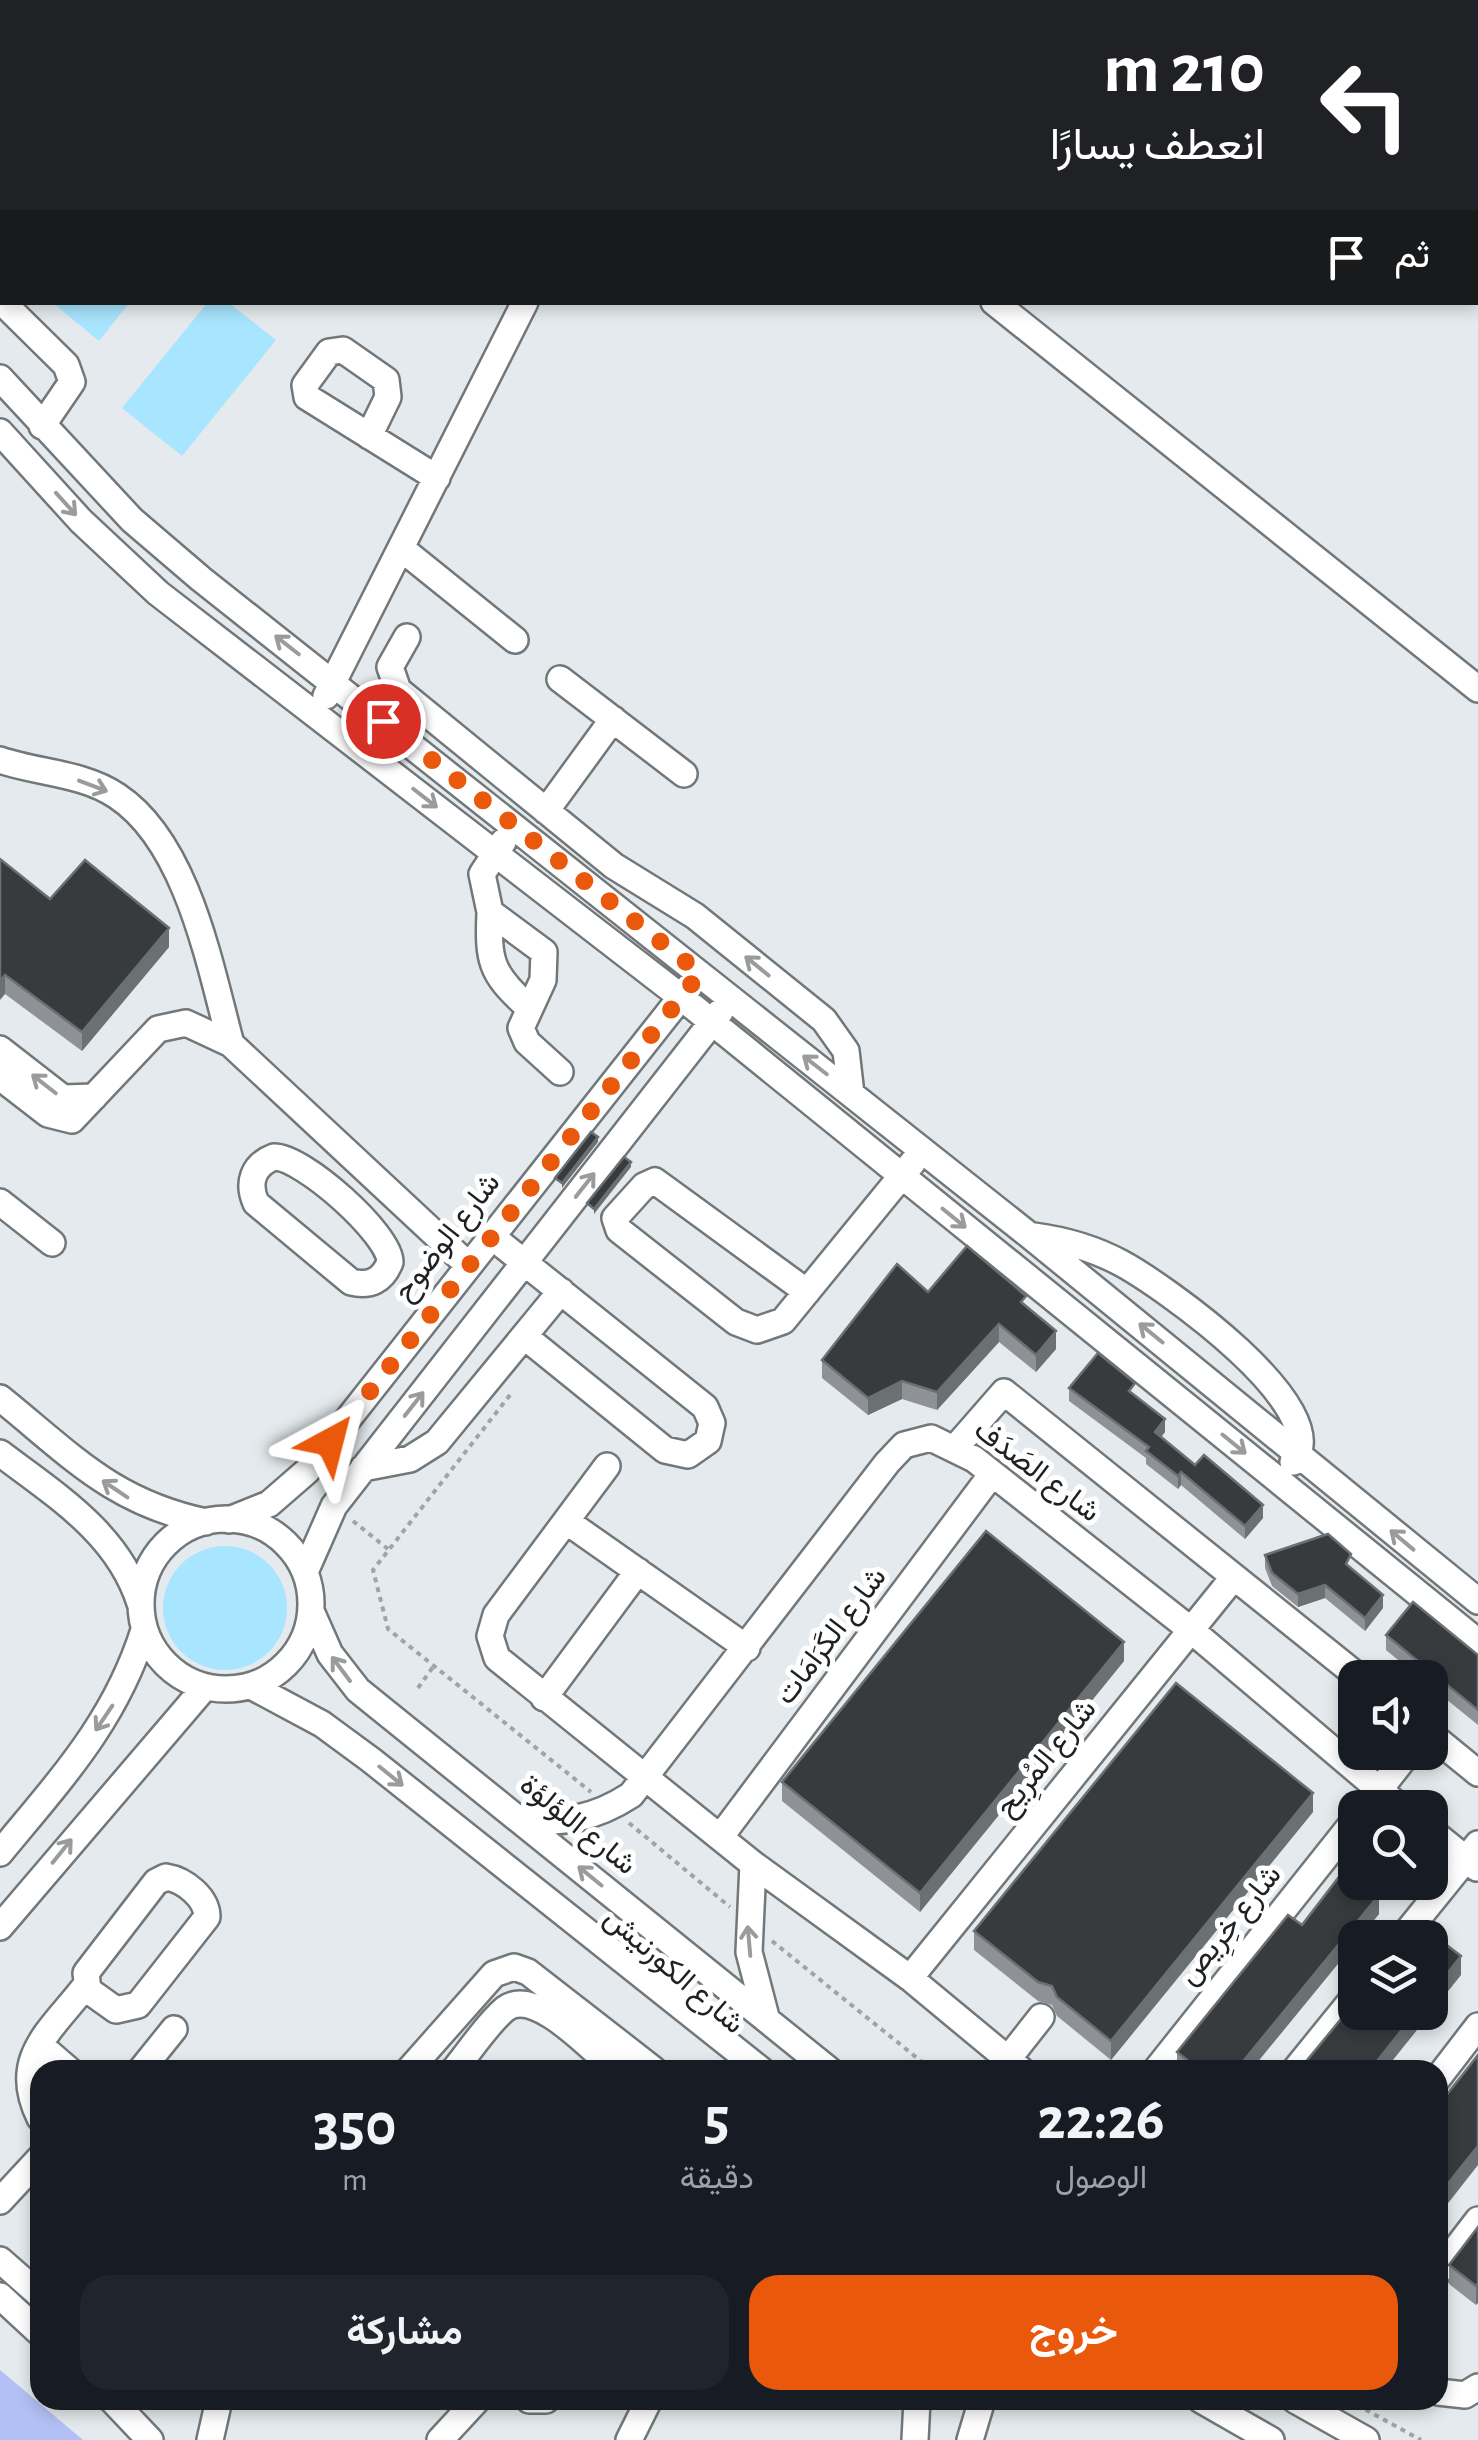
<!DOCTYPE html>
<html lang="ar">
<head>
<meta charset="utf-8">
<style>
  body { margin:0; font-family:"Alegreya Sans",Vazirmatn,sans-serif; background:#20242c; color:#f1f3f6; direction:rtl; height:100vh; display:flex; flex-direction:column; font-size:38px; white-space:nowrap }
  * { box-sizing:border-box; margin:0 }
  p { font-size:32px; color:#9ea1a6 }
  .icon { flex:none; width:55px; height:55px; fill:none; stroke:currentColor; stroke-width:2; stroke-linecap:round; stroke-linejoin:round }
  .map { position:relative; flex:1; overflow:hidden; direction:ltr }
  .sheet { position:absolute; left:30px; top:2060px; width:1418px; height:350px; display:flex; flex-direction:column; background:#171b24; border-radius:30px; box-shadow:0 5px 15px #0003; direction:rtl }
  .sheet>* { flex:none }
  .banner { position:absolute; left:0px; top:0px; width:1480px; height:305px; box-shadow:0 5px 15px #0003; direction:rtl; background:#202124; color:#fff; overflow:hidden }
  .buttons { position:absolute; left:1338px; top:1660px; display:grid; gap:20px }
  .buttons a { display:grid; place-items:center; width:110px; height:110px; border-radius:20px; background:#171b24; box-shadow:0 5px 15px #0003; font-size:50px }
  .pin { position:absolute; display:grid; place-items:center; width:85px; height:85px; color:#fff; margin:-42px; border:5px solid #fff; border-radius:50%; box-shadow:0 2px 10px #0007 }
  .me { position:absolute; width:110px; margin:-55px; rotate:38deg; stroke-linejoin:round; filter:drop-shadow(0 0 8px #0008) }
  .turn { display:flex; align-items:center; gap:35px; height:210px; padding:0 50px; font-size:45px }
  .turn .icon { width:130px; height:130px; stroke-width:2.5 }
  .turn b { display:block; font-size:70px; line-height:85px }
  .then { display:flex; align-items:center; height:95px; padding:0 50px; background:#0003; gap:20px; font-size:38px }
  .eta { display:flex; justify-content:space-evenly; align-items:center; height:170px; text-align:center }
  .eta b { font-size:60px; font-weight:700; line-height:70px }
  .action { display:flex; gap:20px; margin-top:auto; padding:20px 50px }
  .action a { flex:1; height:115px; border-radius:30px; background:#ea580c; color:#fff; font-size:40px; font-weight:700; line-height:115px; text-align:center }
  .action a+a { background:#20242c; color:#f1f3f6 }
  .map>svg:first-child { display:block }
</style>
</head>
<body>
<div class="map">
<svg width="1478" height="2440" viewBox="0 0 1478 2440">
  <rect width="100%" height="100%" fill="#e4eaed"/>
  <!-- green -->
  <path fill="#a8e5fe" d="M208,302l21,1 47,37 -94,116 -60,-48z
    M129,303l-30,38 -46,-38 76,-1z
    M163 1608a62 62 0 1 1 124 0a62 62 0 1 1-124 0Z"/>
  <!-- water -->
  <path fill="#b3c0f5" d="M0,2370l83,70h-83z"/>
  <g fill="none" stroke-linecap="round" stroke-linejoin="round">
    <defs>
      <path id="minor" d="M680,2l1,-2
        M0,249l2,-4
        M0,300l66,65 6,17 -30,44
        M994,302l484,387
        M0,378l132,142 69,59 828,656 449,366
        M0,432l81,89 77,72 523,404 797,645
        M369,436l19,-39 -2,-17 -43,-30 -14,2 -24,33 2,12 130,81
        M402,549l113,91
        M407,637l-17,30 8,23 216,176 81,50 129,104 22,31 5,43
        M560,679l124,95
        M326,696l199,-394
        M0,760c38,13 83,13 117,36 71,47 93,171 114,248
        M546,811l67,-92
        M503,842l-21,32 8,38 54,40 -1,28 -22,48 6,14 33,30
        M490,912c-2,48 0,61 37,94
        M0,1049l63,49 31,-1
        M0,1077l48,37 24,6 86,-91 28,-6 45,21 236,220
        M274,1157c28,-1 116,77 116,105 -7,18 -20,25 -39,20l-95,-79c-9,-20 -3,-38 18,-46z
        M0,1202l52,41
        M490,1235l215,172 7,16 -4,18 -20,14 -23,-5 -141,-114
        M1034,1236c30,4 59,12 87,27 41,22 216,145 172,199
        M807,1292l-152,-111 -11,5 -29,32 4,12 117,92 21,8 26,-9 130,-159
        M0,1398c72,58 112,104 206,124
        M956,1447l48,-55 356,286
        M0,1453c55,42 118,80 140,150
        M607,1466l-111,149 -6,21 7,22 256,206 157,114 111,92
        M363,1468l47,-9 27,-17 124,-151
        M141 1604a85 85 0 1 1 170 0a85 85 0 1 1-170 0Z
        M229,1520l40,-16 38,-33 382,-484
        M566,1521l181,127
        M305,1572l29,-66 386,-494
        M311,1611l19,43 28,36 471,380
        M251,1686l71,38 49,36 390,310
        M544,1698l94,-127
        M1430,1734l48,39
        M1365,1808l44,-56
        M520,1820c42,4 74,-1 111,-25l256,-332 17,-18 27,-7 43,21 217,171 210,178
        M1430,1830l47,38
        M721,1836l271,-362
        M0,1853c60,-73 115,-131 144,-223
        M753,1864l-4,88 17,65
        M166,1877c19,3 41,21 41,40l-69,88 -22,5 -28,-20 -2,-17 70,-91z
        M0,1927l205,-240
        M1402,1938l76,-94
        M910,1978l323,-400
        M40,2045l29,25
        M1008,2059l33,-42
        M141,2070l33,-41
        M409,2070l85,-96 20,-7 14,5 126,98
        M454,2070c16,-19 32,-45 51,-61 30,-23 88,42 111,61
        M1156,2070l199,-250
        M1295,2070l60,-74
        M1438,2078l40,-52
        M40,2118c-30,-60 11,-87 46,-133
        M0,2201l40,-43
        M0,2260l40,35
        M1438,2272l40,-52
        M0,2296l40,37
        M1438,2392l27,3 13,-8
        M112,2400l38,40
        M529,2400h17
        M1201,2400l70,40
        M1295,2400l71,40
        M210,2440l9,-40
        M440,2440l37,-40
        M629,2440l20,-40
        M915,2440l2,-40
        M970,2440l12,-40"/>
    </defs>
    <!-- minor casing -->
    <use href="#minor" stroke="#72787a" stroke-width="30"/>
    <!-- path -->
    <path stroke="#9fa4a6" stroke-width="4" stroke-dasharray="5 5" stroke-linecap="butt" d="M510,1395l-137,175 15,59 203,163
      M353,1521l35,28
      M418,1688l15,-21
      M629,1823l101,84
      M772,1941l160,129
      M1348,2400l73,40"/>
    <!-- minor -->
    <use href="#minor" stroke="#fff" stroke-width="25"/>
  </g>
  <!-- wall -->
  <path fill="#8e9296" d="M0,859l50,40 119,48 -87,104 -77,-57z
    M928,1292l98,14 30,43 -20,23 -37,-30 -62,68 -35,-11 -34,16 -46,-37v-18z
    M1069,1388l66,8 30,36 -4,5 102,81 -18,21 -64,-54 -3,4 -32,-25v-6l-77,-57z
    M1265,1555l86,12v1l32,40 -18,23 -40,-33 -27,9 -26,-21 -7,-18z
    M1386,1635l92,20v70l-48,-39v-8h-10l-34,-28z
    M1124,1661l-204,251 -138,-111v-19z
    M1313,1812l-202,248 -54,-44 -5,-11 -14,-4 -64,-51v-19z
    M1379,1914l-24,24v5l-104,127h-74v-18l125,-127z
    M1478,2227l-2,78 -27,-21v-19z"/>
  <!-- shaded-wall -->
  <path fill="#6b7072" d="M169,928v19l-87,104v-19z
    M5,975v19l-5,6v-19z
    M598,1137v5l-36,46v-5z
    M631,1162v5l-37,47v-5z
    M999,1324v18l-62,68v-18z
    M1056,1331v18l-20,23v-17z
    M902,1381v18l-34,16v-17z
    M1165,1419v13l-10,13v-13z
    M1181,1472v13l-3,4v-13z
    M1263,1505v13l-18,21v-13z
    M1325,1585v13l-27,9v-13z
    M1383,1595v13l-18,23v-13z
    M1124,1642v19l-204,251v-19z
    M1313,1793v19l-202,248v-19z
    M1379,1895v19l-19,24h-5v5l-104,127h-15z
    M1461,1956v19l-76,95h-15l46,-58h14v-17z
    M1478,2146v19l-40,51v-20z
    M1478,2284v19l-2,2v-19z"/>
  <!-- building -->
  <path fill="#373b3e" stroke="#6b7072" stroke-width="2.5" d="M0,859l50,40 35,-39 84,68 -87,104 -77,-57 -5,6z
    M591,1132l7,5 -36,46 -7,-5z
    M624,1157l7,5 -37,47 -7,-6z
    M967,1246l59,50 -5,6 35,29 -20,24 -37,-31 -62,68 -35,-11 -34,17 -46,-38 75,-96 31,28z
    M1098,1353l37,30 -6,8 36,28 -10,13 40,33 9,-10 59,50 -18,21 -64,-54 -3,4 -32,-25 3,-4 -80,-59z
    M986,1531l138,111 -204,251 -138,-111z
    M1328,1534l23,20 -5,10 37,31 -18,23 -40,-33 -27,9 -26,-21 -7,-18z
    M1413,1602l65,53v55l-92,-75z
    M1176,1683l137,110 -202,248 -54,-44 -5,-11 -14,-4 -64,-51z
    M1345,1869l10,8v5h8l16,13 -143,175h-36l-23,-18 111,-137 14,10z
    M1419,1924l42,32 -31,39v-57h-22z
    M1355,2002v10h61l-46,58h-71z
    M1478,2055v91l-40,50v-90z
    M1478,2227v57l-2,2 -27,-21z"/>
  <!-- one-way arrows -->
  <defs><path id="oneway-shaft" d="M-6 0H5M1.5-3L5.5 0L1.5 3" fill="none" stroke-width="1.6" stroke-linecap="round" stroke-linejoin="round" transform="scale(2.5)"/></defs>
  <g stroke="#9a9b9b">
    <use href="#oneway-shaft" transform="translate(66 504) rotate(48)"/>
    <use href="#oneway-shaft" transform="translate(287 645) rotate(-142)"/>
    <use href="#oneway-shaft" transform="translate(93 786) rotate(21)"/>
    <use href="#oneway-shaft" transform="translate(425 798) rotate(38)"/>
    <use href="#oneway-shaft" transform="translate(757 966) rotate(-141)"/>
    <use href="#oneway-shaft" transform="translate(815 1065) rotate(-142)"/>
    <use href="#oneway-shaft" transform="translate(44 1084) rotate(-142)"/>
    <use href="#oneway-shaft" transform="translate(585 1185) rotate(-52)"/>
    <use href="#oneway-shaft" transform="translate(954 1218) rotate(39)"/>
    <use href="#oneway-shaft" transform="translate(1151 1333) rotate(-141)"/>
    <use href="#oneway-shaft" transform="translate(414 1404) rotate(-52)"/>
    <use href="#oneway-shaft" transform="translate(1234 1444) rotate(39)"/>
    <use href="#oneway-shaft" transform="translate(115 1489) rotate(-146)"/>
    <use href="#oneway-shaft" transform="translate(1402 1540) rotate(-140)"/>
    <use href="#oneway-shaft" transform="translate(341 1669) rotate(-127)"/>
    <use href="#oneway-shaft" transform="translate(104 1718) rotate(124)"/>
    <use href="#oneway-shaft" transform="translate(391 1776) rotate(39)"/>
    <use href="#oneway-shaft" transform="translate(62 1851) rotate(-51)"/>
    <use href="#oneway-shaft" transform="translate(590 1876) rotate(-141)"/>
    <use href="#oneway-shaft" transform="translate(749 1941) rotate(-95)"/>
  </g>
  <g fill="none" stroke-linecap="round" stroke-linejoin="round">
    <!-- route -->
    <path stroke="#ea580c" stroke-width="18" stroke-dasharray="0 32.4" d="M330,1442l370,-469 -317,-252"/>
  </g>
  <g text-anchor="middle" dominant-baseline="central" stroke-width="10" stroke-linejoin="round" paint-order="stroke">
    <!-- street labels -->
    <g font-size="30" fill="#1e2021" stroke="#fff">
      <text transform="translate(447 1237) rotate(-52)">شارع الوضوح</text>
      <text transform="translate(1037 1471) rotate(37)">شارع الصَدَف</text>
      <text transform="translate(831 1636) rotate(-53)">شارع الكَرَامَات</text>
      <text transform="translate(1046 1758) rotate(-51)">شارع المُرِيح</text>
      <text transform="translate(578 1825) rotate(39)">شارع اللؤلؤة</text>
      <text transform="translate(1230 1925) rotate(-51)">شارع خِرِيص</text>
      <text transform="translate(674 1971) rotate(41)">شارع الكورنيش</text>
    </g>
  </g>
</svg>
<div class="buttons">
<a><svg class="icon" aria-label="sound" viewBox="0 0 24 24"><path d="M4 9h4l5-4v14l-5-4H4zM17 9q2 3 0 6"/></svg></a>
<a><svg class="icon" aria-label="search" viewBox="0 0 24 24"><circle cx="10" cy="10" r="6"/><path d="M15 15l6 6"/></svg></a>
<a><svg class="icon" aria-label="layers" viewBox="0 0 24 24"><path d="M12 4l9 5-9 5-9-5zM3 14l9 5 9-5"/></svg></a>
</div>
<div class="pin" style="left:383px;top:721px;background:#d93025"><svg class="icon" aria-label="arrive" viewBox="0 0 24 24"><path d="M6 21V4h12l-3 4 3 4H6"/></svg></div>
<svg class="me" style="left:330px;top:1442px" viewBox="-20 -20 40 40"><path d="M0-17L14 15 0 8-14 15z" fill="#ea580c" stroke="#fff" stroke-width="4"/></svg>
<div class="banner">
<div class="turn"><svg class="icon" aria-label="left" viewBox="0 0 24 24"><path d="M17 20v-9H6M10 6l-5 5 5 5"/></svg><div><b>210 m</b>انعطف يسارًا</div></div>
<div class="then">ثم<svg class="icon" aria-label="arrive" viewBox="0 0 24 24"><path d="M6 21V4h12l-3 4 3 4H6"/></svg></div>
</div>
<section class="sheet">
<div class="eta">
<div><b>22:26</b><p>الوصول</p></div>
<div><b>5</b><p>دقيقة</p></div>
<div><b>350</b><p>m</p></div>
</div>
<div class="action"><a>خروج</a><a>مشاركة</a></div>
</section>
</div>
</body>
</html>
